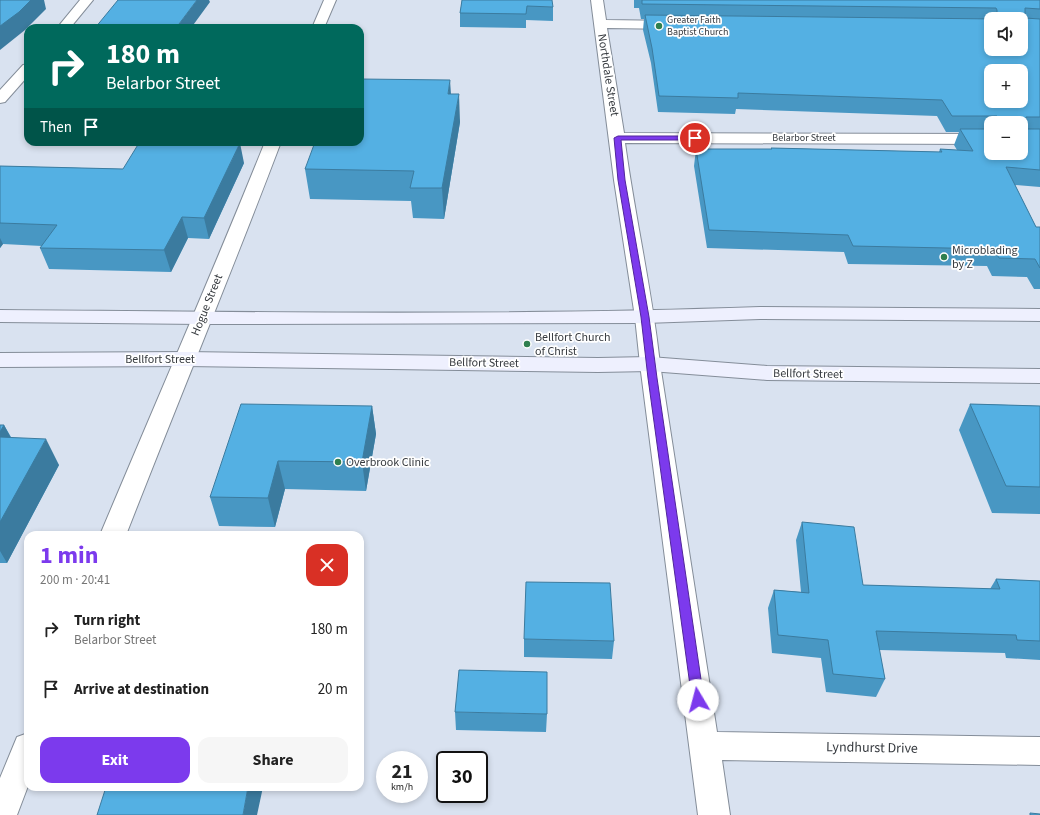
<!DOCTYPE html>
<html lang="en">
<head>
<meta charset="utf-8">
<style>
  body { margin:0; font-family:"Source Sans 3",sans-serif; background:#f6f6f6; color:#222; height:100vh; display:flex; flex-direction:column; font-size:15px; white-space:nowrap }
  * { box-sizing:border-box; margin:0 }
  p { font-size:13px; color:#767676 }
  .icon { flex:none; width:22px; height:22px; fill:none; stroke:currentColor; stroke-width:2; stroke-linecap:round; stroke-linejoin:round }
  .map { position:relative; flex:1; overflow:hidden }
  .side { position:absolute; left:24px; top:531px; width:340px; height:260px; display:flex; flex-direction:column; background:#fff; border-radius:12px; box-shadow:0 2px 6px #0003 }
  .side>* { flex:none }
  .top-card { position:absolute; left:24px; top:24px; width:340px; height:122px; border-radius:12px; box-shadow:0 2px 6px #0003; background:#00695c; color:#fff; overflow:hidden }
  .tools { position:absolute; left:984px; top:12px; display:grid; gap:8px }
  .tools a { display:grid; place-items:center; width:44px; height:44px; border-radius:8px; background:#fff; box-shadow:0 2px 6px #0003; font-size:20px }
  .speed { position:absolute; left:376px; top:751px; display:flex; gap:8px; font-size:20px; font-weight:700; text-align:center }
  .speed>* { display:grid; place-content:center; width:52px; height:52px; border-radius:50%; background:#fff; box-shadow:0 2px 6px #0003; line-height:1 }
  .speed small { font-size:10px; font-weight:400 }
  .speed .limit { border:2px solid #111; border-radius:6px; background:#fff; color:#111 }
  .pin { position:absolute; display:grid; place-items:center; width:34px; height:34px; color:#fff; margin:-17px; border:2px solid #fff; border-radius:50%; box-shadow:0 1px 4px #0007 }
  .me { position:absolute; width:44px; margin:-22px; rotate:352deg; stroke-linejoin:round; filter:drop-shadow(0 0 3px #0008) }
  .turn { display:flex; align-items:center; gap:14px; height:84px; padding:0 16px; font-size:18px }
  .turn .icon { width:52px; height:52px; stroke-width:2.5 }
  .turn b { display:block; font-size:28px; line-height:34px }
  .then { display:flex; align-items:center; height:38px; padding:0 16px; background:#0003; gap:8px; font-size:15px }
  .round { display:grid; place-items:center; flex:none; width:42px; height:42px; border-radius:12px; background:#f6f6f6 }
  .summary { display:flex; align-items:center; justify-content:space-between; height:68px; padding:0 16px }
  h1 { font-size:24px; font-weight:700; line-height:30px; color:#7c3aed }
  .primary-button { display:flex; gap:8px; margin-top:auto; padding:8px 16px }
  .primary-button a { flex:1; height:46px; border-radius:12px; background:#7c3aed; color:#fff; font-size:16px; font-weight:700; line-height:46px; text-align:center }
  .primary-button a+a { background:#f6f6f6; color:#222 }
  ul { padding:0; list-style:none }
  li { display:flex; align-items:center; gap:12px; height:60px; padding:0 16px }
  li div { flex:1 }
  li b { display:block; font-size:15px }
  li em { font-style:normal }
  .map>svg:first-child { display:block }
</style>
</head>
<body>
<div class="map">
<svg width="1040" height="815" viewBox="0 0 1040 815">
  <rect width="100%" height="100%" fill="#d9e2f0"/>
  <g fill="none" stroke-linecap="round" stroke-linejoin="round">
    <defs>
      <path id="minor" d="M80,0h13l-23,28h-13z
        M324,0h12l-12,28h-12z
        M591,0h12l3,20 68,1 4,1 2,3 -2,3 -4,1 -67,-1 17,105 367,1v10l-366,-1c10,74 27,147 35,221l57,368 323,5v28l-318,-5 8,55h-32l-58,-451 -5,-47 -21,-137z
        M28,64v12l-23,26 -5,1v-13l23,-25z
        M265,142h16c-50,132 -104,262 -155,393h-26c55,-131 112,-261 165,-393z
        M28,733v53l-11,29h-17v-37l17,-41z"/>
      <path id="secondary" d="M760,307l280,2v12l-280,-2 -115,4 -443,1 -202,-2v-12c253,2 507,6 760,-3z
        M186,352l412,6 52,-1 117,9 273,3v14l-273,-3 -117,-9 -52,1 -412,-6 -186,1v-14z"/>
    </defs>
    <!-- minor casing -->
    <use href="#minor" stroke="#848d99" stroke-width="2"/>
    <!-- secondary casing -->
    <use href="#secondary" stroke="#848d99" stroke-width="2"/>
    <!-- minor -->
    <use href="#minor" fill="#fff" fill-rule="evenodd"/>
    <!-- secondary -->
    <use href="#secondary" fill="#eef0fe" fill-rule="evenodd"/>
  </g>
  <!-- wall -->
  <path fill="#4897c3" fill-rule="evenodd" d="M462,0l91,7v14l-27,-1v8l-66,-1v-14z
    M634,0h406v187l-25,-2 21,42h4v62h-6l-7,-12 -35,-1 -5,-10 -139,-2 -4,-12 -137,-4 -13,-82 2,-17h75v-1l168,4 1,-3 17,1 -3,-5 5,-13h-13l-9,-16 -201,-7 -1,5 -77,-2 -7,-49 -8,-33 1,-11h-3l-2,-11h-5zM991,123h30l-30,30z
    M451,94l9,28 -16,97 -31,-1 -2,-17 -101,-2 -5,-30z
    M244,163l-35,76 -21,-1 -17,34 -122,-3 -9,-21 2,-2 -39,-2 -3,4v-82l123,3z
    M970,404l70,2v108l-48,-1 -33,-83z
    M372,406l4,28 -10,57 -81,-2 -10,38 -56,-1 -9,-29z
    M0,425h4l7,12 48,28 -52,98h-7z
    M802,522l61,63 127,4 6,-10 44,2v79l-34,-2 -1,-5 -126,-3 6,29 -9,18 -50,-5 -5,-34 -49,-5 -4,-45 6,-18 27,2 -5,-52z
    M524,639l90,2 -2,18 -88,-2z
    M455,712l92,2 -1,18 -90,-2z"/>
  <!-- shaded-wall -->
  <path fill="#3b7b9f" d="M31,0h13l2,9 -21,21 -25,20v-24z
    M197,0h12l1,2 -19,26h-15z
    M450,80l2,29 -4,-15z
    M459,94l1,28 -16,97 -2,-31z
    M240,143l4,20 -35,76 -5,-21z
    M182,217l6,21 -17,34 -7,-22z
    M0,238l3,6 -3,4z
    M372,406l4,28 -10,57 -4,-29z
    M4,425l14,26 -18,-9v-10z
    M46,439l13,26 -52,98 -7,-12v-29z
    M278,461l7,28 -10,38 -7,-29z
    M248,787h15l-6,28h-14z"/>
  <!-- building -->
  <path fill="#54b0e3" stroke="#3b7b9f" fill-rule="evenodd" d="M0,0h31l-12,12 -19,14z
    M118,0h79l-21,28h-81z
    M462,0h90l1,7 -26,-1 -1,8 -66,-1z
    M642,0h398v9l-15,-1v10l15,1v98h-14v12h14v41l-34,-3 30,60h4v41l-5,-9 -36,-1 -5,-9 -141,-3 -5,-11 -139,-5 -13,-81h76l-1,-1 171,4 -2,-3 33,2 -13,-22h31v24h30v-30h-23v-5l-1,-2h-45l-10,-16 -204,-7v5l-79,-2 -7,-48 -7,-33 351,4 1,-2v-7l-1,-2 -354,-4zM991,19h30v30h-30zM991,71h30v30h-30z
    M360,79l90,1 -2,14h11l-17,94h-32l4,-17 -109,-2 10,-27h45z
    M139,143h101l-36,75 -22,-1 -18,33 -124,-2 17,-23 -57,-2v-57l123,3z
    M241,404l131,2 -10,56 -84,-1 -10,37 -58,-1z
    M970,404l70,2v81l-34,-1z
    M0,425h4l-4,7z
    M0,437l46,2 -46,83z
    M802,522l52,5 9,58 137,4 -4,-10 44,2v60l-23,-1 -1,-5 -140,-4 9,48 -52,-5 -5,-34 -50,-5 -4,-45 35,3z
    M526,582l84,1 4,58 -90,-2z
    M459,670l88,2v42l-92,-2z
    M106,787h142l-5,28h-146z
    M1030,813l10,1v1h-10z"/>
  <!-- route -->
  <path fill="#7c3aed" stroke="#51269a" d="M618,136h77l3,2 -3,2h-74l4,40 24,137 8,61 47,322 -2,4 -4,1 -5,-1 -1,-4 -44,-322 -7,-61 -23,-137 -4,-42z"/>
  <!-- markers -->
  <g fill="#2f7f4f" stroke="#fff" stroke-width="1.5">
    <circle cx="659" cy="26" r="4"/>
    <circle cx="944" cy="257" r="4"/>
    <circle cx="527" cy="344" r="4"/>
    <circle cx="338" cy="462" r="4"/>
  </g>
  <g text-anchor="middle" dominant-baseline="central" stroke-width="3.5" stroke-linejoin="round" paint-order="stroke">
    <!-- far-poi labels -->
    <g font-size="10" fill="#363a3f" stroke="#fff" text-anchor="start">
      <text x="667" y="20">Greater Faith<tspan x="667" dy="12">Baptist Church</tspan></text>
    </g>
    <!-- far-street labels -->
    <g font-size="10" fill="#363a3f" stroke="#fff">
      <text x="804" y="138">Belarbor Street</text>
    </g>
    <!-- street labels -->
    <g font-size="12" fill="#363a3f" stroke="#fff">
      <text transform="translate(608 75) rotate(81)">Northdale Street</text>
      <text transform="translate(207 305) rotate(-68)">Hogue Street</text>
      <text x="160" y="359">Bellfort Street</text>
      <text transform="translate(484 363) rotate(1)">Bellfort Street</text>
      <text transform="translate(808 374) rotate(1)">Bellfort Street</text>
    </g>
    <!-- poi labels -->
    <g font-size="12" fill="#363a3f" stroke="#fff" text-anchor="start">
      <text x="952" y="250">Microblading<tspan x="952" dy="14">by Z</tspan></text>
      <text x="535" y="337">Bellfort Church<tspan x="535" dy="14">of Christ</tspan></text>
      <text x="346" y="462">Overbrook Clinic</text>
    </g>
    <!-- near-street labels -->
    <g font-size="14" fill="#363a3f" stroke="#fff">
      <text transform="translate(872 748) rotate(1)">Lyndhurst Drive</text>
    </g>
  </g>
</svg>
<div class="tools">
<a><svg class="icon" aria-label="sound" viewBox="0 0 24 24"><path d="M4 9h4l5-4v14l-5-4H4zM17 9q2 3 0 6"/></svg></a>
<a>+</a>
<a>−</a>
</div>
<div class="speed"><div>21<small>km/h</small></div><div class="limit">30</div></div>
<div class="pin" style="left:695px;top:138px;background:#d93025"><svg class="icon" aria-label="arrive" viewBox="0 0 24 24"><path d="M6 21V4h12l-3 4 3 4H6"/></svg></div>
<svg class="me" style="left:698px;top:700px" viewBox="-20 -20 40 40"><circle r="19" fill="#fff"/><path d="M0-13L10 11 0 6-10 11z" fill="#7c3aed"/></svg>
<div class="top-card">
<div class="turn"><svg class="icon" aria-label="right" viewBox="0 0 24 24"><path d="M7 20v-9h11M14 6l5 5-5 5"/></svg><div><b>180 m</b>Belarbor Street</div></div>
<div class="then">Then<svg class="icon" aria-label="arrive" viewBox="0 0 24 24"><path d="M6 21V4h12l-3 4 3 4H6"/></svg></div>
</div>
<section class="side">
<div class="summary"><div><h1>1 min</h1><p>200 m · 20:41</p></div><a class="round" style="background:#d93025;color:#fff"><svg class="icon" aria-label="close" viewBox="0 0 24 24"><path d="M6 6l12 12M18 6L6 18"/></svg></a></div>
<ul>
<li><svg class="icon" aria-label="right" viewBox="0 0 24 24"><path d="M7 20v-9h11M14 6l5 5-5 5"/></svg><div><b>Turn right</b><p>Belarbor Street</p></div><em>180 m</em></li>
<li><svg class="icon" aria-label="arrive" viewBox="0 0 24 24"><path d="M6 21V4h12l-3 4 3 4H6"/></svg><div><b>Arrive at destination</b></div><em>20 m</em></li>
</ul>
<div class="primary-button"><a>Exit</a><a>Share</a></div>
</section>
</div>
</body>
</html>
